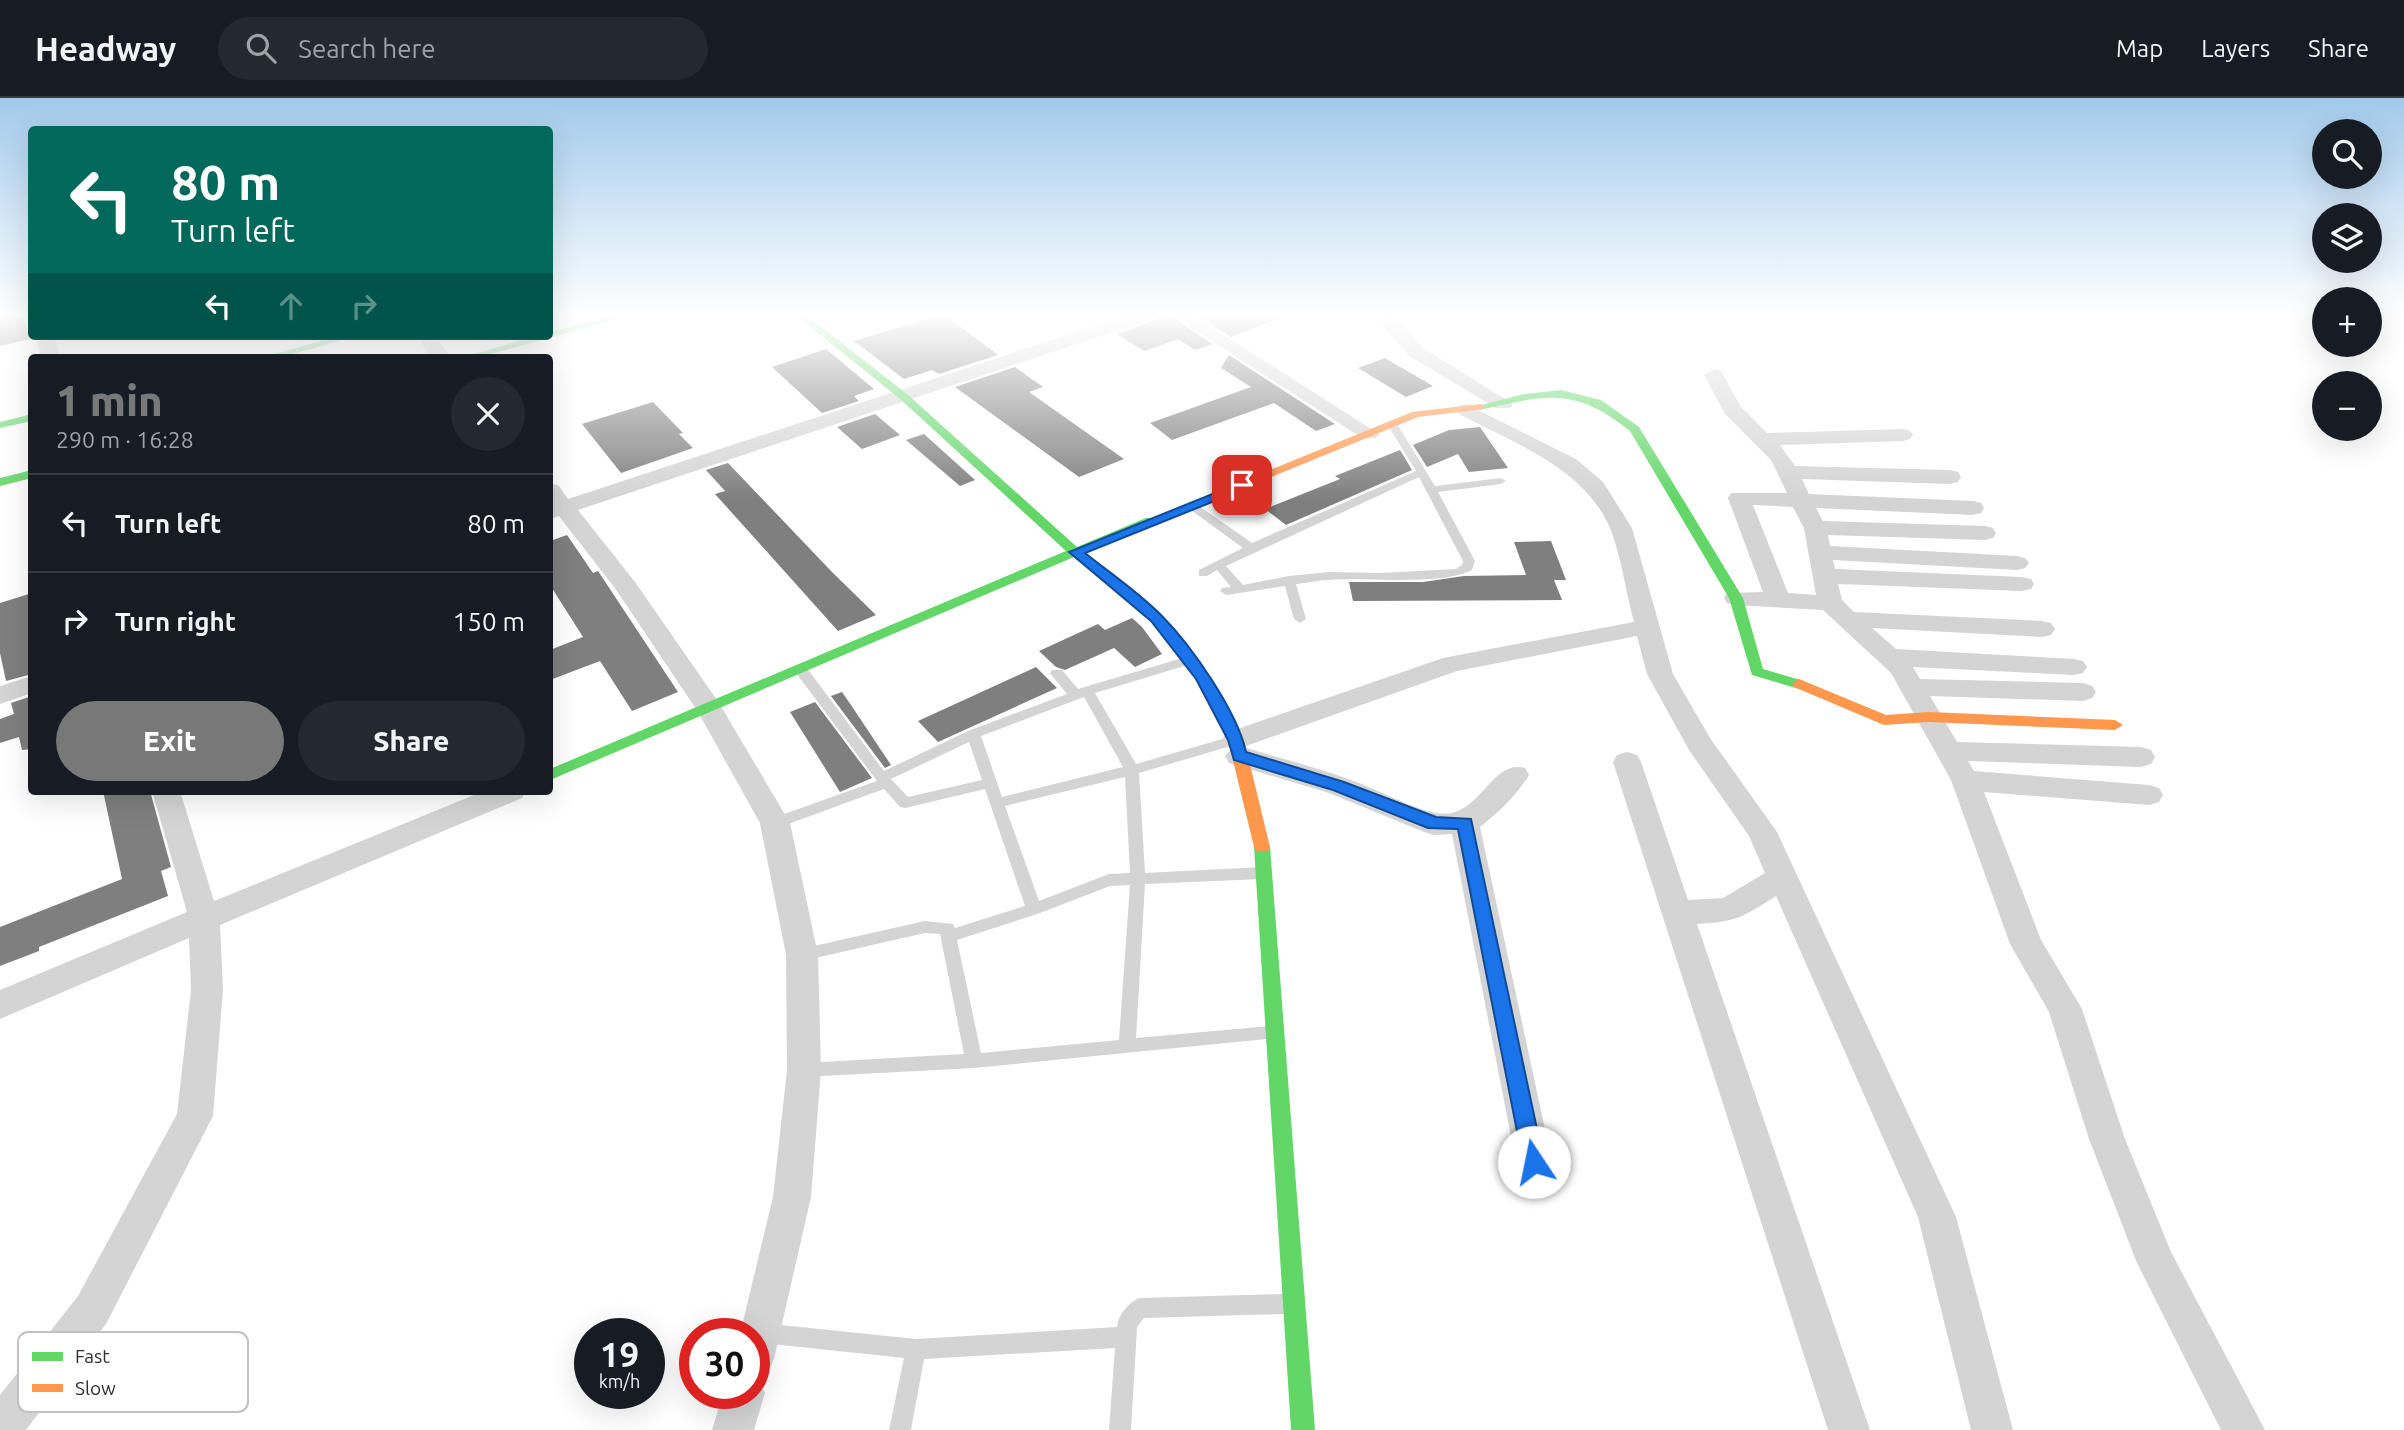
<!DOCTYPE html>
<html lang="en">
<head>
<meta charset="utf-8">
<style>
  body { margin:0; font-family:Ubuntu,sans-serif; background:#242831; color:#f1f3f6; height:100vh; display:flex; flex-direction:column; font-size:26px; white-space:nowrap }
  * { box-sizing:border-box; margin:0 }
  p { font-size:23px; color:#9ea1a6 }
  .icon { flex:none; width:38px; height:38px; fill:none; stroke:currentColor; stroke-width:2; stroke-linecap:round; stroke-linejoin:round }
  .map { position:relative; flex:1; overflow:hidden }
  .drawer { position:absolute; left:28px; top:256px; width:525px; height:441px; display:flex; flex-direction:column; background:#171b24; border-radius:7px; box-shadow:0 7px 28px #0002 }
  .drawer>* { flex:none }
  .top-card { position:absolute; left:28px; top:28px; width:525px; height:214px; border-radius:7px; box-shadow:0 7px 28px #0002; background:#00695c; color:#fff; overflow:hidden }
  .controls { position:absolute; left:2312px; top:21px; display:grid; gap:14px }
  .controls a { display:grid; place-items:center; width:70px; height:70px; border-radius:50%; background:#171b24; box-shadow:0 7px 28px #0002; font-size:35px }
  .speed { position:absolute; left:574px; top:1220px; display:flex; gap:14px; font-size:35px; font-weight:700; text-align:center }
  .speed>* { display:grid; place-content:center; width:91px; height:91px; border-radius:50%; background:#171b24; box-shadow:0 7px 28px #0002; line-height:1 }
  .speed small { font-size:18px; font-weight:400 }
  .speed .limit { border:10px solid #d22; background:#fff; color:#111 }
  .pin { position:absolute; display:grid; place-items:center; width:60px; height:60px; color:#fff; margin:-30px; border-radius:14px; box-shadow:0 4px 10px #0006 }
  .me { position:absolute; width:77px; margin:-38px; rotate:349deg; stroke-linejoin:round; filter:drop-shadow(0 0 5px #0008) }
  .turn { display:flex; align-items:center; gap:24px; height:147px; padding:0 28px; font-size:32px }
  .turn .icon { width:91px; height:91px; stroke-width:2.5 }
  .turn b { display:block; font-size:49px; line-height:60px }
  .lanes { display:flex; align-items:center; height:66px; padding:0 28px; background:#0003; justify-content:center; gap:35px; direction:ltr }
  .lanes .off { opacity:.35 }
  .round { display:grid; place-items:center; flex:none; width:74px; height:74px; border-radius:37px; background:#242831 }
  .headline { display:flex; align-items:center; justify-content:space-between; height:119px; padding:0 28px }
  h1 { font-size:42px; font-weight:800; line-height:52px; color:#787878 }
  .cta { display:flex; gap:14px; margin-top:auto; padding:14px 28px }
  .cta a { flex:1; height:80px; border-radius:42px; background:#787878; color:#fff; font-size:28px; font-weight:800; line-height:80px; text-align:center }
  .cta a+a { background:#242831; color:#f1f3f6 }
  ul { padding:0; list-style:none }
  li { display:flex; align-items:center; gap:21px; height:98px; padding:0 28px; border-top:2px solid #363941 }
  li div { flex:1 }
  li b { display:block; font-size:26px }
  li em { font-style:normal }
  header { display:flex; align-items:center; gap:42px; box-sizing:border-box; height:98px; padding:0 35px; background:#171b24; border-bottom:2px solid #363941 }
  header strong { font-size:33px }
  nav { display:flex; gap:38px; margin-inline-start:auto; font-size:24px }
  .search { width:490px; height:63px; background:#242831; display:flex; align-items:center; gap:18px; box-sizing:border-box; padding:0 24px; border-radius:38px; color:#9ea1a6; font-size:26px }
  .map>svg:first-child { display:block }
</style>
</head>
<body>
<header>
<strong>Headway</strong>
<div class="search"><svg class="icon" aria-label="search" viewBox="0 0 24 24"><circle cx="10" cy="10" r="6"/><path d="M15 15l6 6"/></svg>Search here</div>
<nav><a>Map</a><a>Layers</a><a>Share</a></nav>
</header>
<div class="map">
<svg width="2404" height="1332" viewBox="0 0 2404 1332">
  <rect width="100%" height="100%" fill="#fff"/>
  <!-- building -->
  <path fill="#7f7f7f" d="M0,216h22l8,25 -30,7z
    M944,216l54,41 -59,19 -7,-4 -28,9 -50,-38z
    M1161,216h7l44,30 -17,6 -17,-11 -34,12 -27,-17 39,-14z
    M1196,216h89l1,2 -55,21z
    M826,251l48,40 -20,7 5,5 -37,12 -50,-46z
    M1229,257l106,69 -19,7 -42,-28 -102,37 -22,-17 101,-36 -30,-19z
    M1385,260l48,28 -27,11 -48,-29z
    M1015,269l28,20 -14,5 95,67 -45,18 -124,-90z
    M653,304l30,31 -4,1 14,14 -72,25 -39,-49z
    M875,316l25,21 -38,14 -25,-22z
    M1480,329l28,41 -39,4 -11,-18 -31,13 -14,-22 36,-15z
    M924,336l51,46 -15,6 -54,-46z
    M1400,352l12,20 -126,55 -21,-16 75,-30 -5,-3z
    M728,365l104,109 44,43 -38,16 -123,-137 10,-3 -19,-21z
    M567,437l26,38 5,-2 80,121 -46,19 -32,-50 -50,19v-30l33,-13 -33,-52v-44z
    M1551,443l15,39h-12l8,20 -209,1 -4,-19h74l41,-6 62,-1 -12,-33z
    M32,495v81l-26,7 -6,-28v-50z
    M1132,520l10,9 20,27 -27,13 -21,-19 -49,22 -9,-3 -17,-16 59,-27 7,6z
    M1036,569l21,21 -119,54 -20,-21z
    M842,594l9,13 40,60 -6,3 -54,-72z
    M32,598v53l-10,1 -3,-13 -19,6v-24l14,-5 -3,-11z
    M815,604l57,76 -32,14 -50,-80z
    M103,693h47l21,76 -10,4 7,25 -129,51v4l-39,15v-39l122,-48z"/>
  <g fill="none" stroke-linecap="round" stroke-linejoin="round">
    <!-- lane -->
    <path fill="#d4d4d4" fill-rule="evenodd" d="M1392,323l5,3 38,62 66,-8 5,3 -5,3 -63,8 37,69 -3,9c-30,16 -107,7 -143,10 -11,0 -22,3 -33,4l10,35 -6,4 -6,-4 -9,-33 -59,9 -6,-4 2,-3 9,-1 -14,-17 -10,6h-8v-6l44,-22 -55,-40v-4h8l56,39 164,-72 -29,-47zM1419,379l44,84 -1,4 -6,4 -75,4 -52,-1 -40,4 -46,9 -17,-19z
      M1189,558l6,4 -1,3 -99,30 41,71 100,-29 7,5 -2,3 -102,30 6,100 117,-6 5,2 3,4 -3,4 -5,2 -117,5 -9,154 134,-12 6,2 2,5 -2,5 -302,30 -170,9 -6,-2 -3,-5 3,-5 6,-2 160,-9 -24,-120 -15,-1 -123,28 -6,-1 -2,-5 2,-5 129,-29 28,3 2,4 70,-22 -40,-117 -80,19 -5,-1 -16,-18 -104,38h-10l-2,-4 2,-4 107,-38 -81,-108 -1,-3 1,-3h10l78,104 84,-40 99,-37 -17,-21 2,-3h10l16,19zM1084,599l39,70 -121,30 -21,-61zM969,644l13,38 -74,17 -17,-18zM1125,679l5,96 -21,1 -70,27 -34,-95zM1130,787l-11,155 -138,13 -24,-113 83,-27 70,-27z
      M1284,1196l7,3 3,7 -3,7 -7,3 -140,4 -7,9 -6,103h-22l6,-82 -191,11 -13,71h-22l15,-72 -142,-15 -7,-3 -1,-6 -2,-1 3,-7 7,-3 154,16 201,-12c1,-12 11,-24 22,-29z"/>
    <!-- street -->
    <path fill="#d4d4d4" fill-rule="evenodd" d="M1131,216h27l-3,4 -577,192 57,72 84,121 71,120 28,132 3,115 -10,127 -37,162 -6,14 -10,5 7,15 -11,37h-42l11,-37h31v-59h-14l33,-137 14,-127 -1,-115 -26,-132 -62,-111 -81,-121 -58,-75 -9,3v-35l8,1 10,14z
      M1170,216h21l188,120 -3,4h-14z
      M1374,216h19l30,34 90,56 -3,4h-14l-87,-52z
      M36,238h18l6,21h-20z
      M417,238h18l16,21h-20z
      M1714,271l7,2 20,36 26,26 136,-4 7,2 3,4 -3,4 -7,2 -123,4 15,21 155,4 8,2 3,5 -3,5 -8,2 -148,-5 7,15 164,7 8,2 3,5 -3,5 -8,2 -157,-7 7,13 162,5 8,2 3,5 -3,5 -8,2 -157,-5 2,11 187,10 8,2 4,5 -4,5 -8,2 -184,-10 2,9 187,8 9,2 3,5 -3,5 -9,2 -184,-7 4,16 12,12 188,9 9,2 4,6 -4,6 -9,2 -170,-9 24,21 178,10 9,2 4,6 -4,6 -9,2 -161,-8 7,12 163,4 9,3 4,6 -4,6 -9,3 -153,-5 27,46 184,5 10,3 4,7 -4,7 -10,3 -173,-6 6,10 175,14 10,3 4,7 -4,7 -10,3 -165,-13 57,148 41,69 43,130 46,113 94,178h-44l-84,-167 -48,-124 -40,-127 -39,-68 -59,-164 -60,-107 -68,-63 -87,-5 -9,-2 -3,-5 3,-5 36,-1 -35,-94 3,-5h56l-16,-33 -46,-46 -21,-39zM1753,407l40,2 11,21 12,67 -28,-2z
      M1466,306l110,55 27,23 29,46 41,146 37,64 67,94 179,385 57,213h-42l-53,-213 -142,-321c-33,21 -40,26 -79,28l173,506h-42l-215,-668 4,-7 10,-3 10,3 4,7 47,138 35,-2 42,-25 -16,-37 -60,-86 -42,-76 -10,-38 -180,35 -214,76c36,11 73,20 108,33 24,8 62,29 85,33 44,8 54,-55 89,-45l4,7c-12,20 -30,37 -49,52l72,335 -5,12 -13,5 -13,-5 -5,-12 -64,-328 -18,1 -10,-3 -95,-39 -100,-30 -4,-7 7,-8 -6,-1 -4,-7 4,-7 217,-75 191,-36c-8,-29 -13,-67 -24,-94 -26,-61 -97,-85 -151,-114l-3,-4 3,-4z
      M32,578v17l-32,11v-18z
      M152,693h28l34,110 270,-110h42l-4,7 -302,127 3,65 -10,126 -107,208 -80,106h-26v-35l78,-99 99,-182 14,-124 -2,-52 -189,81v-29l187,-78z"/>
    <!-- fast -->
    <path fill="#63d668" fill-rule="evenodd" d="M618,216h16l-153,43h-17l71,-21h15v-4z
      M794,216h11l102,80 170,153 69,-29h10v6l-72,29 77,62 19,25 -2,3h-10l-17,-22 -77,-64 -524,223v-11l516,-218 -167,-153z
      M339,238h18l-75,21h-18z
      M1561,292l40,10 38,27 104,171 20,71 41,12 2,3 -2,3 -5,2 -47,-14 -23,-77 -99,-167c-56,-45 -84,-36 -150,-21l-6,-3 50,-13z
      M32,316v7l-32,7v-6z
      M32,372v8l-32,8v-8z
      M1262,743l6,2 2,4 45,583h-24l-37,-583 2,-4z"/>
    <!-- slow -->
    <path fill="#ff974d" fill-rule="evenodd" d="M1480,306l4,1v4l-66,8 -262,107h-10l-1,-3 267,-109z
      M1173,538l5,1 32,41 34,62 26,107 -2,4h-12l-2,-4 -26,-107 -31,-60 -31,-40z
      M1799,581l87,36 43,-3 186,8 8,5 -8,5 -186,-8 -45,3 -90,-38 -2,-3z"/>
  </g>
  <!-- sky -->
  <linearGradient id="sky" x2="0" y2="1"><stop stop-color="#a1caec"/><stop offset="0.54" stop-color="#fff"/><stop offset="1" stop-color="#fff" stop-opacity="0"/></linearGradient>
  <rect width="2404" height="402" fill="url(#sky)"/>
  <!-- route -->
  <path fill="#1a73e8" stroke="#114b97" stroke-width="2" d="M1242,384l7,3 -2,3 -162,65c25,20 53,39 76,62 30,30 76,96 85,137l98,30 92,35 35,2 73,343 -3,7 -7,3 -8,-3 -3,-7 -65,-333 -30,-1 -95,-38 -99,-30 -6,-20 -32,-61 -45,-58 -82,-69z"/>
  <!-- legend -->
  <rect x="18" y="1234" width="230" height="80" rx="10" fill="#fff" stroke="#c1c1c1" stroke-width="2"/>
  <rect x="32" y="1254" width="31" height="9" fill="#63d668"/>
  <rect x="32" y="1286" width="31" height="8" fill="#ff974d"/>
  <g font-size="19" fill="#2f2f2f">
    <text x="75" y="1265">Fast</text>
    <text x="75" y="1297">Slow</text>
  </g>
</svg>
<div class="controls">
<a><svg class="icon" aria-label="search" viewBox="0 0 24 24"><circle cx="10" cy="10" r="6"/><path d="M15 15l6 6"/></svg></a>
<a><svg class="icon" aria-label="layers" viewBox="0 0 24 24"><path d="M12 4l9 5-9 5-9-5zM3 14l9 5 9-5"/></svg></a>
<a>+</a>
<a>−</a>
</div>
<div class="speed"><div>19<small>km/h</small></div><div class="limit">30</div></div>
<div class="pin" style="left:1242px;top:387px;background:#d93025"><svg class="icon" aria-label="arrive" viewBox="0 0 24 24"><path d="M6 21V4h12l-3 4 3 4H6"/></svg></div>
<svg class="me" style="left:1534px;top:1064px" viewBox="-20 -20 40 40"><circle r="19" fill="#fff"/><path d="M0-13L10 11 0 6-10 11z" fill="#1a73e8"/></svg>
<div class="top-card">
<div class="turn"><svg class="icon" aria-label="left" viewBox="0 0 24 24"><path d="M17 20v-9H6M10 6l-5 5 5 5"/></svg><div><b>80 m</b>Turn left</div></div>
<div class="lanes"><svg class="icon" aria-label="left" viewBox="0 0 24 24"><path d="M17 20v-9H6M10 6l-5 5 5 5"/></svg><svg class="icon off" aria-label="ahead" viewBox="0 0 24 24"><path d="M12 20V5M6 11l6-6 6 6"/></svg><svg class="icon off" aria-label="right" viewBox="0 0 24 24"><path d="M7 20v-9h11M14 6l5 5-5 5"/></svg></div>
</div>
<section class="drawer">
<div class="headline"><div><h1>1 min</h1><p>290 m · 16:28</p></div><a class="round"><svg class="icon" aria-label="close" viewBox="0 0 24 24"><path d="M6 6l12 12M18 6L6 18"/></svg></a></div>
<ul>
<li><svg class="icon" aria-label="left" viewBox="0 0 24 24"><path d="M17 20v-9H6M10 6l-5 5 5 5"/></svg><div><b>Turn left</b></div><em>80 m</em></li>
<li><svg class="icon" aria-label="right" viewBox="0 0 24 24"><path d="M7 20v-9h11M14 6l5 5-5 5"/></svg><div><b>Turn right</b></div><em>150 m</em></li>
</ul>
<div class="cta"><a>Exit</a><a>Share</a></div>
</section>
</div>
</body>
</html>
